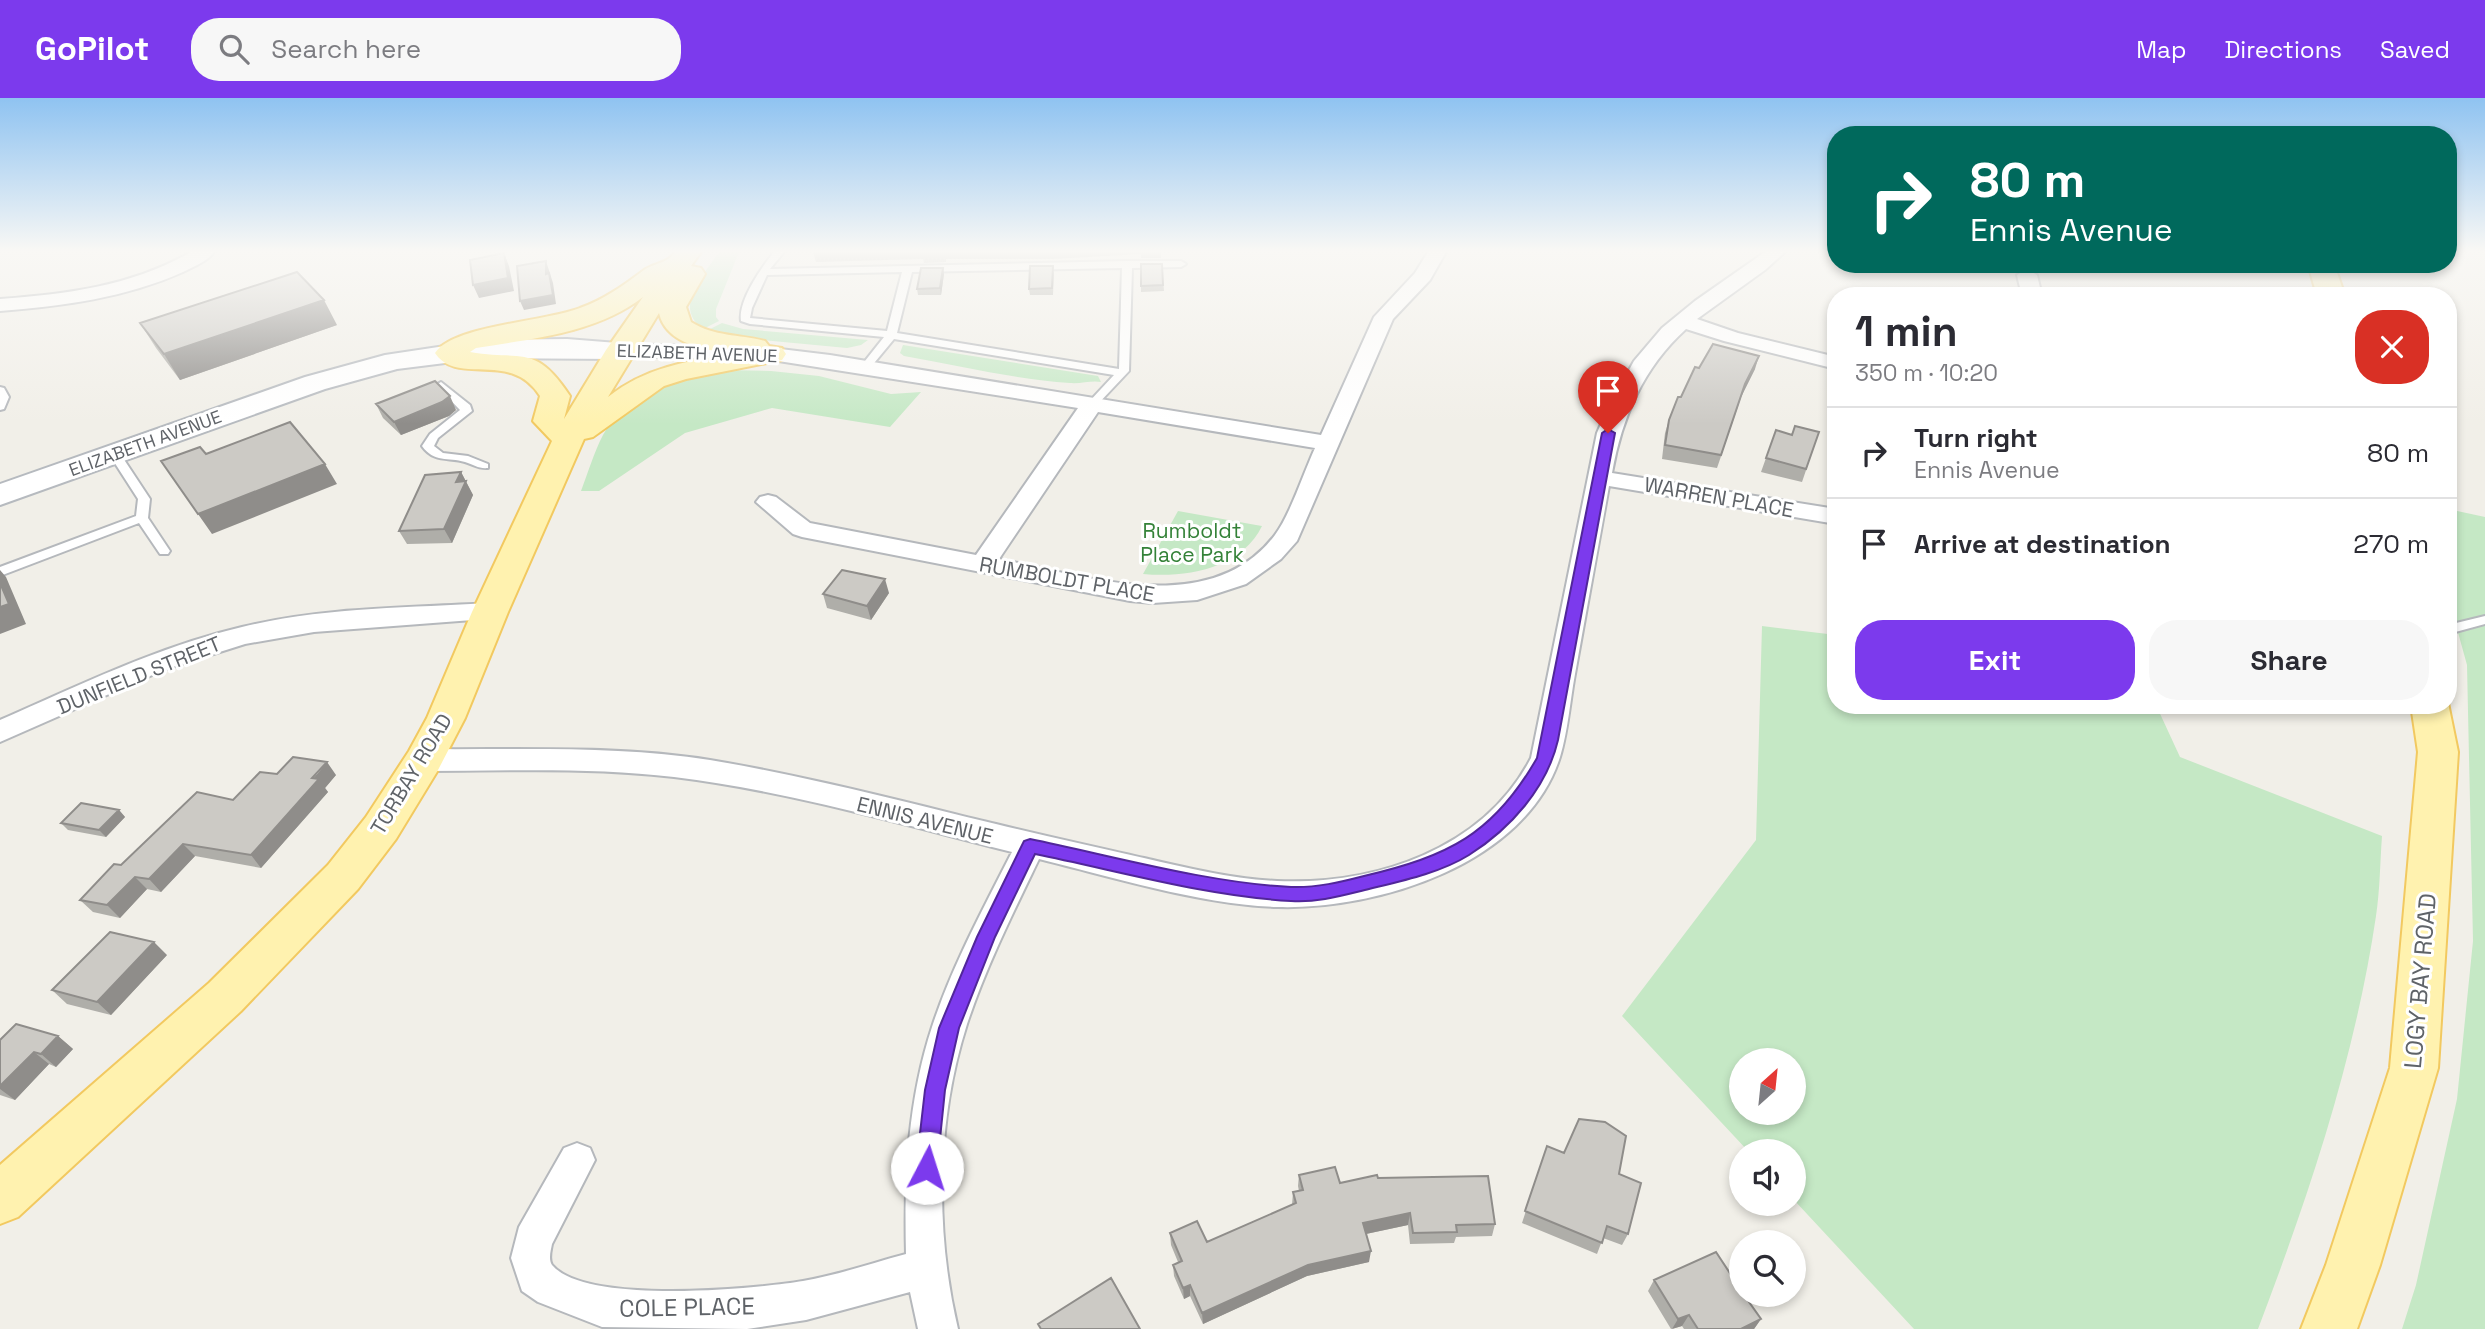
<!DOCTYPE html>
<html lang="en">
<head>
<meta charset="utf-8">
<style>
  body { margin:0; font-family:"Space Grotesk",sans-serif; background:#f7f7f7; color:#2b2b33; height:100vh; display:flex; flex-direction:column; font-size:26px; white-space:nowrap }
  * { box-sizing:border-box; margin:0 }
  p { font-size:23px; color:#7c7c81 }
  .icon { flex:none; width:38px; height:38px; fill:none; stroke:currentColor; stroke-width:2; stroke-linecap:round; stroke-linejoin:round }
  .map { position:relative; flex:1; overflow:hidden }
  .side { position:absolute; left:1827px; top:189px; width:630px; height:427px; display:flex; flex-direction:column; background:#fff; border-radius:28px; box-shadow:0 4px 10px #0003 }
  .side>* { flex:none }
  .guide { position:absolute; left:1827px; top:28px; width:630px; height:147px; border-radius:28px; box-shadow:0 4px 10px #0003; background:#00695c; color:#fff; overflow:hidden }
  .needle { width:46px; rotate:27deg }
  .controls { position:absolute; left:1729px; top:950px; display:grid; gap:14px }
  .controls a { display:grid; place-items:center; width:77px; height:77px; border-radius:50%; background:#fff; box-shadow:0 4px 10px #0003; font-size:35px }
  .pin { position:absolute; display:grid; place-items:center; width:60px; height:60px; color:#fff; margin:-72px -30px; border-radius:50% 50% 50% 0; rotate:-45deg; box-shadow:0 0 7px #0007 }
  .pin .icon { rotate:45deg }
  .me { position:absolute; width:77px; margin:-38px; rotate:5deg; stroke-linejoin:round; filter:drop-shadow(0 0 5px #0008) }
  .turn { display:flex; align-items:center; gap:24px; height:147px; padding:0 28px; font-size:32px }
  .turn .icon { width:91px; height:91px; stroke-width:2.5 }
  .turn b { display:block; font-size:49px; line-height:60px }
  .round { display:grid; place-items:center; flex:none; width:74px; height:74px; border-radius:28px; background:#f7f7f7 }
  .head { display:flex; align-items:center; justify-content:space-between; height:119px; padding:0 28px }
  h1 { font-size:42px; font-weight:600; line-height:52px }
  .action { display:flex; gap:14px; margin-top:auto; padding:14px 28px }
  .action a { flex:1; height:80px; border-radius:28px; background:#7c3aed; color:#fff; font-size:28px; font-weight:600; line-height:80px; text-align:center }
  .action a+a { background:#f7f7f7; color:#2b2b33 }
  ul { padding:0; list-style:none }
  li { display:flex; align-items:center; gap:21px; height:91px; padding:0 28px; border-top:2px solid #e1e1e2 }
  li div { flex:1 }
  li b { display:block; font-size:26px }
  li em { font-style:normal }
  header { display:flex; align-items:center; gap:42px; box-sizing:border-box; height:98px; padding:0 35px; background:#7c3aed; color:#fff }
  header strong { font-size:33px }
  nav { display:flex; gap:38px; margin-inline-start:auto; font-size:24px }
  .search { width:490px; height:63px; background:#f7f7f7; display:flex; align-items:center; gap:18px; box-sizing:border-box; padding:0 24px; border-radius:28px; color:#7c7c81; font-size:26px }
  .map>svg:first-child { display:block }
</style>
</head>
<body>
<header>
<strong>GoPilot</strong>
<div class="search"><svg class="icon" aria-label="search" viewBox="0 0 24 24"><circle cx="10" cy="10" r="6"/><path d="M15 15l6 6"/></svg>Search here</div>
<nav><a>Map</a><a>Directions</a><a>Saved</a></nav>
</header>
<div class="map">
<svg width="2485" height="1231" viewBox="0 0 2485 1231">
  <rect width="100%" height="100%" fill="#f1efe8"/>
  <!-- green -->
  <path fill="#c5e8c5" fill-rule="evenodd" d="M719,154h20l-23,57v8l3,4 -16,8c-31,-22 1,-54 16,-77z
    M722,225l21,6 125,11 -7,5 -14,3 -107,-10 -34,-7z
    M903,247l195,31 3,6c-9,-2 -20,2 -31,1 -55,-4 -111,-17 -166,-27l-4,-3z
    M724,272l47,1 48,5 72,18 30,-2 -31,35 -118,-19 -87,25 -86,58h-18c7,-18 13,-39 22,-56 23,-43 78,-56 121,-65z
    M2448,411l37,8v812h-83l14,-44 41,-186 16,-158 -6,-276 -19,-69z
    M1178,413l78,14 6,1c-21,43 -76,52 -119,48z
    M1762,528l74,9v70h320l24,52 202,79c-2,27 -2,54 -6,80 -21,142 -67,279 -118,413h-344l-120,-129v-48l-46,-1 -126,-135 134,-176zM1741,962h53v53h-53z"/>
  <g fill="none" stroke-linecap="round" stroke-linejoin="round">
    <defs>
      <path id="lane" d="M774,154h10l-14,17 357,-8h54l5,3 -5,3 -49,1 -3,103 -33,35 -4,1 -5,-3 27,-29 -220,-36 -24,29 -4,1 -5,-3 23,-29 -134,-13 -9,-3c-3,-20 20,-53 33,-69zM1122,170l-3,101 -222,-36 15,-61zM902,174l-15,59 -137,-13 2,-10 15,-33z
        M2283,192l26,6h-38z
        M441,284l29,23 2,6 -34,27 -4,8 9,7 25,3 20,8v4c-9,1 -14,-3 -23,-6 -17,-5 -31,1 -43,-16l8,-12 30,-24 -24,-25z
        M0,289l4,1 5,9 -5,12 -4,1z
        M115,353l4,1 31,47 -2,19 22,33 -2,3h-8l-21,-31 -139,53v-9l136,-51 2,-17 -29,-45z
        M2485,518v8l-37,10v-9z"/>
      <path id="street" d="M191,154h23c-6,9 -21,15 -31,20 -58,26 -120,34 -183,39v-12c67,-5 132,-13 191,-47z
        M1428,154h18l-16,28 -37,39 -96,222 -16,18 -35,25 -49,16 -44,3 -23,-2 -328,-64 -9,-3 -37,-32 4,-5 8,-2 8,2 34,26 166,32 102,-147 -306,-48 -152,-4 -7,-2 -3,-4 3,-4 7,-2 152,4 58,7 491,80 53,-118 41,-44zM1098,314l217,36c-11,24 -25,67 -40,87 -64,85 -190,41 -276,24z
        M1765,154h20l-20,18 -68,49 41,14 98,24v12l-112,-28 -38,-12c-43,39 -64,88 -74,144l224,36v15l-227,-38c-11,63 -23,125 -34,188 -5,27 -7,57 -15,83 -34,107 -182,153 -282,150 -76,-2 -165,-30 -239,-48 -26,54 -53,108 -72,165 -31,96 -32,208 -9,305h-40l-8,-37 -104,28 -59,9 -145,-2 -64,-25 -16,-11 -11,-33 8,-31 45,-79 13,-5 13,5 5,12 -43,84c-1,6 -4,15 0,21 34,40 202,24 251,16 35,-6 69,-18 103,-27 -2,-76 2,-154 26,-227 20,-61 51,-118 80,-175 -111,-28 -224,-61 -338,-75 -83,-10 -167,-6 -250,-6l-10,-3 -4,-8 4,-8 10,-3c95,1 192,-4 286,11 96,16 191,41 286,64 49,12 99,23 148,34 44,10 88,21 133,23 98,4 206,-31 254,-123l66,-325 9,-21 28,-51 28,-33 33,-27z
        M2027,171l10,6 5,21h-20l-5,-21z
        M490,505l9,3 4,6 -4,6 -185,14 -69,12 -79,25 -166,73v-22c80,-35 157,-73 242,-93 81,-20 166,-19 248,-24z"/>
      <path id="secondary" d="M567,241l63,5 4,6 -4,6 -10,3 -135,-1 -88,11 -72,20 -325,116v-21l305,-107 80,-22 100,-15z"/>
      <path id="primary" d="M675,154h26l-10,14 10,2 4,6 -19,33 5,15c24,15 48,12 74,19l4,5 13,2 4,6 -4,6 -96,19 -22,7 -71,51 -9,2 -76,173 -43,106 -27,52 -42,69 -38,50 -117,122 -223,206 -18,7v-59l209,-182 119,-118 38,-48 43,-66 18,-33 45,-106 80,-171 -19,-20 7,-25c-30,-47 -82,-9 -105,-43 19,-28 109,-31 145,-45 25,-9 44,-23 64,-38 12,-8 23,-6 31,-18zM643,199l-37,53 -42,69 6,-23c-35,-53 -47,-35 -100,-44l6,-4c55,-9 121,-15 167,-51zM659,215c7,32 49,37 75,41 -47,7 -88,13 -126,43z
        M2308,166h26l11,32h-28z
        M2448,605l10,49 -20,316 -58,197 -23,64h-56l25,-64 64,-197 28,-316 -7,-47z"/>
    </defs>
    <!-- lane casing -->
    <use href="#lane" stroke="#b5b8bc" stroke-width="4"/>
    <!-- street casing -->
    <use href="#street" stroke="#b5b8bc" stroke-width="4"/>
    <!-- secondary casing -->
    <use href="#secondary" stroke="#b6babf" stroke-width="4"/>
    <!-- primary casing -->
    <use href="#primary" stroke="#f2c960" stroke-width="4"/>
    <!-- lane -->
    <use href="#lane" fill="#fff" fill-rule="evenodd"/>
    <!-- street -->
    <use href="#street" fill="#fff" fill-rule="evenodd"/>
    <!-- secondary -->
    <use href="#secondary" fill="#fff" fill-rule="evenodd"/>
    <!-- primary -->
    <use href="#primary" fill="#fff2af" fill-rule="evenodd"/>
  </g>
  <!-- wall -->
  <path fill="#afaea9" d="M813,154h348v6h-20v-4l-87,5h-108v3l-22,1 -1,-4 -107,3z
    M1141,166h21l2,27 -23,1z
    M1054,174l-1,23h-23l-1,-6z
    M944,176l-3,21h-23l-1,-6z
    M140,225l197,2 -157,55 -24,-32z
    M1699,270l56,1 -14,28 -24,71 -55,-9 3,-26 4,-13z
    M376,306l80,6 -7,6 -48,19 -18,-17z
    M1819,334l-17,50 -41,-10 5,-14 26,-23z
    M461,374l12,23 -21,48 -45,1 -8,-13z
    M889,495l-18,27 -44,-12 -4,-14z
    M277,676l59,1 -11,13 3,4 -67,76 -66,-12 -34,36 -14,-3 -27,29 -27,-6 -13,-12 41,-35z
    M119,712l6,7 -19,20 -38,-7 -7,-7z
    M167,857l-56,60 -44,-11 -15,-14z
    M58,938l15,13 -17,18 -7,-3 -34,36 -15,-5v-55z
    M1547,1048l72,28 9,60 -6,11 -19,-7 -6,16 -75,-31z
    M1299,1077l41,8 38,-5 117,46 -3,12 -36,1 -2,6 -44,1 -2,-19 -42,9 3,28 -62,14 -104,48 -13,-28 -6,3 -10,-23 -1,-11 5,-3 -7,-17 -1,-12 37,9 85,-37 1,-13 6,-1 -1,-5z
    M1654,1182l107,39 -7,10h-70l-2,-3 -11,3 -23,-38z"/>
  <!-- shaded-wall -->
  <path fill="#8f8d8a" d="M504,155l5,13 5,25 -35,7 -6,-13z
    M546,163l7,22 3,21 -32,6 -4,-9 26,-27z
    M943,170l1,6 -3,21 -1,-7z
    M324,202l13,25 -157,55 -16,-26z
    M1759,258l-4,13 -14,28 -24,71 28,-84z
    M450,298l6,14 -7,6 -48,19 -7,-13z
    M325,366l12,20 -125,50 -14,-20z
    M461,374l12,23 -21,48 -8,-14 12,-47z
    M0,472l6,7 20,47 -26,10z
    M885,481l4,14 -18,27 -4,-14z
    M327,664l9,13 -11,13 3,4 -67,76 -10,-13z
    M119,712l6,7 -19,20 -7,-7z
    M183,746l12,12 -34,36 -12,-13z
    M135,779l12,12 -27,29 -13,-13z
    M154,844l13,13 -56,60 -14,-13z
    M58,938l15,13 -17,18 -15,-13z
    M34,954l15,12 -34,36 -15,-11v-3z
    M1410,1115l-2,12 -47,10 2,-12z
    M1371,1153l-2,11 -62,14 -104,48 -1,-11 106,-48z
    M1190,1187v11l-6,3 -1,-11z
    M1689,1217l-7,11 -10,3 6,-10z
    M1761,1221l-7,10h-13z"/>
  <!-- building -->
  <path fill="#cccac5" stroke="#8f8d8a" stroke-width="2" d="M504,155l4,25 -35,7 -3,-25z
    M546,163v13l3,-1 4,22 -33,6 -3,-35z
    M1141,166h21l1,21 -22,1z
    M1030,168h23l-1,22 -23,1z
    M921,170h22l-3,20 -23,1z
    M297,174l27,28 -160,54 -24,-31z
    M1713,246l46,12 -14,28 -24,71 -56,-10 4,-25 9,-23h3l14,-30 4,1z
    M435,283l15,15 -8,6 -48,20 -18,-18z
    M290,324l35,42 -127,50 -37,-53 39,-14 6,7z
    M1795,328l24,6 -13,37 -40,-11 10,-28 16,5z
    M461,374l-5,10 10,-1 -22,48 -45,2 26,-56z
    M842,472l43,9 -18,27 -44,-12z
    M0,485l9,21 -9,3z
    M293,659l34,5 -15,16 7,1 -68,76 -68,-11 -34,35 -14,-2 -28,28 -27,-5 34,-36 7,1 76,-73 36,8 27,-28 17,2z
    M81,705l38,7 -20,20 -38,-7z
    M110,834l44,10 -57,60 -45,-12z
    M16,926l42,12 -17,18 -7,-2 -34,34v-46z
    M1579,1021l26,3 21,14 -7,38 22,9 -13,51 -21,-8 -5,17 -77,-32 22,-65 17,7z
    M1335,1069l5,16 37,-8 1,3 110,-2 7,48 -39,1 1,7 -44,1 -3,-20 -47,10 8,28 -63,14 -106,48 -12,-28 -7,3 -10,-23 9,-4 -12,-28 27,-12 10,21 89,-39 -3,-11 10,-2 -4,-15z
    M1716,1154l25,38v5h3l17,24 -20,10h-43l-9,-14 -11,4 -24,-39z
    M1111,1180l29,51h-99l-3,-5z"/>
  <!-- sky -->
  <linearGradient id="sky" x2="0" y2="1"><stop stop-color="#8fc3f1"/><stop offset="0.47" stop-color="#f9f8f5"/><stop offset="1" stop-color="#f9f8f5" stop-opacity="0"/></linearGradient>
  <rect width="2485" height="326" fill="url(#sky)"/>
  <!-- route -->
  <path fill="#7c3aed" stroke="#51269a" stroke-width="2" d="M1608,331l7,4 -57,307c-11,48 -48,89 -89,115 -29,18 -67,26 -100,34 -25,6 -52,14 -78,12 -86,-5 -172,-30 -256,-47l-40,83 -36,91 -14,62 -8,78 -3,7 -7,3 -8,-3 -3,-7 9,-78 14,-62 38,-91 47,-96 6,-2c83,17 178,44 261,48 25,1 50,-5 73,-11 84,-20 129,-41 173,-118l65,-325z"/>
  <g text-anchor="middle" dominant-baseline="central" stroke-width="6" stroke-linejoin="round" paint-order="stroke">
    <!-- far-street labels -->
    <g font-size="18" fill="#5f6368" stroke="#fff">
      <text transform="translate(697 255) rotate(2)">ELIZABETH AVENUE</text>
      <text transform="translate(145 345) rotate(-20)">ELIZABETH AVENUE</text>
    </g>
    <!-- street labels -->
    <g font-size="21" fill="#5f6368" stroke="#fff">
      <text transform="translate(1719 399) rotate(10)">WARREN PLACE</text>
      <text transform="translate(1067 481) rotate(10)">RUMBOLDT PLACE</text>
      <text transform="translate(139 577) rotate(-22)">DUNFIELD STREET</text>
      <text transform="translate(411 676) rotate(-59)">TORBAY ROAD</text>
      <text transform="translate(925 722) rotate(14)">ENNIS AVENUE</text>
    </g>
    <!-- park labels -->
    <g font-size="21" fill="#348238" stroke="#fff">
      <text x="1192" y="432">Rumboldt<tspan x="1192" dy="24">Place Park</tspan></text>
    </g>
    <!-- near-street labels -->
    <g font-size="24" fill="#5f6368" stroke="#fff">
      <text transform="translate(2420 883) rotate(-85)">LOGY BAY ROAD</text>
      <text transform="translate(687 1209) rotate(-1)">COLE PLACE</text>
    </g>
  </g>
</svg>
<div class="controls">
<a><svg class="needle" viewBox="-14 -14 28 28"><path d="M0-13l5 13h-10z" fill="#e53935"/><path d="M0 13l5-13h-10z" fill="#7c7c81"/></svg></a>
<a><svg class="icon" aria-label="sound" viewBox="0 0 24 24"><path d="M4 9h4l5-4v14l-5-4H4zM17 9q2 3 0 6"/></svg></a>
<a><svg class="icon" aria-label="search" viewBox="0 0 24 24"><circle cx="10" cy="10" r="6"/><path d="M15 15l6 6"/></svg></a>
</div>
<div class="pin" style="left:1608px;top:335px;background:#d93025"><svg class="icon" aria-label="arrive" viewBox="0 0 24 24"><path d="M6 21V4h12l-3 4 3 4H6"/></svg></div>
<svg class="me" style="left:927px;top:1070px" viewBox="-20 -20 40 40"><circle r="19" fill="#fff"/><path d="M0-13L10 11 0 6-10 11z" fill="#7c3aed"/></svg>
<div class="guide">
<div class="turn"><svg class="icon" aria-label="right" viewBox="0 0 24 24"><path d="M7 20v-9h11M14 6l5 5-5 5"/></svg><div><b>80 m</b>Ennis Avenue</div></div>
</div>
<section class="side">
<div class="head"><div><h1>1 min</h1><p>350 m · 10:20</p></div><a class="round" style="background:#d93025;color:#fff"><svg class="icon" aria-label="close" viewBox="0 0 24 24"><path d="M6 6l12 12M18 6L6 18"/></svg></a></div>
<ul>
<li><svg class="icon" aria-label="right" viewBox="0 0 24 24"><path d="M7 20v-9h11M14 6l5 5-5 5"/></svg><div><b>Turn right</b><p>Ennis Avenue</p></div><em>80 m</em></li>
<li><svg class="icon" aria-label="arrive" viewBox="0 0 24 24"><path d="M6 21V4h12l-3 4 3 4H6"/></svg><div><b>Arrive at destination</b></div><em>270 m</em></li>
</ul>
<div class="action"><a>Exit</a><a>Share</a></div>
</section>
</div>
</body>
</html>
